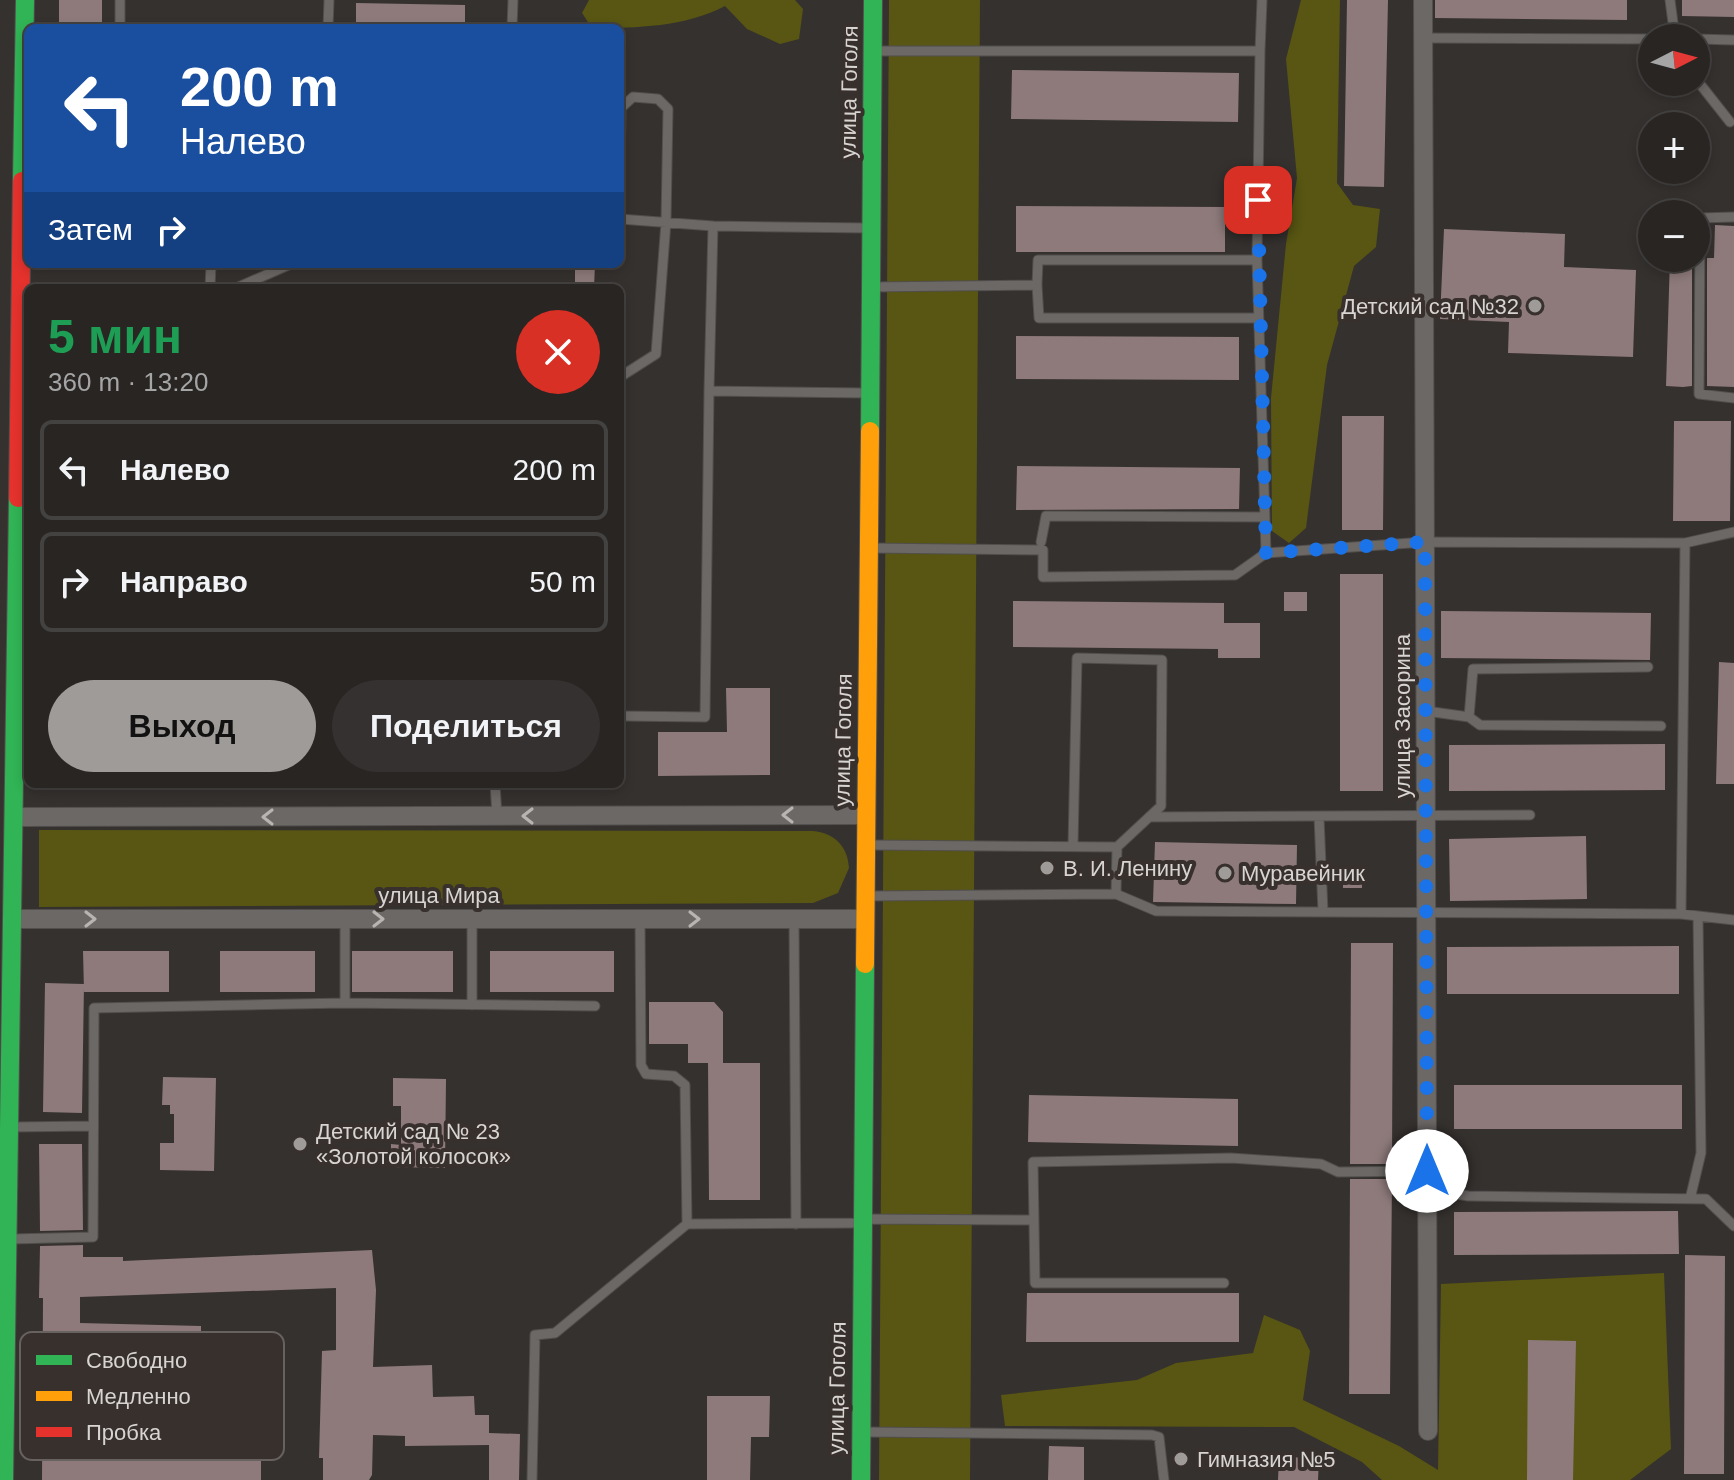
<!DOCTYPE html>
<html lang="ru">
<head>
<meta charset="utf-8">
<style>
  body { margin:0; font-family:Arial,sans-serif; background:#343130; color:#f1f3f6; height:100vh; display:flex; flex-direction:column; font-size:30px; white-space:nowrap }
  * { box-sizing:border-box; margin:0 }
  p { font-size:26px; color:#a5a5a6 }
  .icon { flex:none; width:44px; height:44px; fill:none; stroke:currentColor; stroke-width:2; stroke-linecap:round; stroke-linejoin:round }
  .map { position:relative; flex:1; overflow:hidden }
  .drawer { position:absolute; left:24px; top:284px; width:600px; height:504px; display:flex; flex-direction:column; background:#282523; border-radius:12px; box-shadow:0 4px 12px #0003,0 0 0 2px #444241 }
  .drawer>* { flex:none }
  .banner { position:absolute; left:24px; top:24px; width:600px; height:244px; border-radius:12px; box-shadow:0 4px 12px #0003,0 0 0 2px #444241; background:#1a4fa0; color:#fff; overflow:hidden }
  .needle { width:52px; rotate:84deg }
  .buttons { position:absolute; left:1638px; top:24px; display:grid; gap:16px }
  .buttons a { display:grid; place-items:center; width:72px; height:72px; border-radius:50%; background:#282523; box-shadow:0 4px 12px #0003,0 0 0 2px #444241; font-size:40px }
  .pin { position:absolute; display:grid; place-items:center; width:68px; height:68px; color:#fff; margin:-34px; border-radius:16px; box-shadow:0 4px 12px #0006 }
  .me { position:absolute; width:88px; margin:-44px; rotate:0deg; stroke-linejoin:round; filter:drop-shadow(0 0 6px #0008) }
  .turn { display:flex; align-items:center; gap:28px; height:168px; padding:0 24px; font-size:36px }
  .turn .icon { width:104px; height:104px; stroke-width:2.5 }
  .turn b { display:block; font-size:56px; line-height:68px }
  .then { display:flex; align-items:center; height:76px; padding:0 24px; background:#0003; gap:16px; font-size:30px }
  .round { display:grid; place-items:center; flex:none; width:84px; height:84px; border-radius:42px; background:#343130 }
  .summary { display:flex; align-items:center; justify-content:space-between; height:136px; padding:0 24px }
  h1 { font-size:48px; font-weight:800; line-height:60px; color:#1e9e55 }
  .action { display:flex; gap:16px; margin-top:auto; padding:16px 24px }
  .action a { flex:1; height:92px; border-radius:48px; background:#9f9b99; color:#111; font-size:32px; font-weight:800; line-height:92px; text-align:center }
  .action a+a { background:#343130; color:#f1f3f6 }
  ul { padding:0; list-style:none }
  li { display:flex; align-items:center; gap:24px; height:100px; margin:0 16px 12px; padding:0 8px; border:4px solid #444241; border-radius:12px }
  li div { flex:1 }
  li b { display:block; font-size:30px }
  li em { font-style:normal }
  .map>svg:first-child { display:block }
</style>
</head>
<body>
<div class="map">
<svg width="1734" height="1480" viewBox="0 0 1734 1480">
  <rect width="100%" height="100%" fill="#35312f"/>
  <!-- green -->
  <path fill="#585612" d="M589,0h206l8,9 -4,30 -19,5 -33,-15 -22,-23c-40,21 -88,22 -133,22l-10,-15z
    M889,0h91l-10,1480h-91z
    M1301,0h39l-3,183 16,22 27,4 -4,38 -22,19 -27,99 -21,163 -17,15 -17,-12 -1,-133 15,-154 11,-66 -11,-119z
    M39,830l774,1c21,2 35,15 36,37l-11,25 -25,10 -774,4z
    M1664,1273l7,176 -41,31h-248l-20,-18 -68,-35 -289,-1 -4,-31 136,-15 39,-17 77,-10 11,-38 36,15 10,21 -7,49 96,46 39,24 3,-186z"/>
  <!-- building -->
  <path fill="#8e7a7b" d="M59,0h43v28h-43z
    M1347,0h41l-4,187 -40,-1z
    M1435,0h192v20l-192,-2z
    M1682,0h52v17l-52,-1z
    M356,3l109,2v23h-109z
    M1012,70l227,3 -1,49 -227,-3z
    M1016,206l209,1v45h-209z
    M1715,225l19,1v161l-27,-1v-128h7z
    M1444,229l121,5 -1,33 72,3 -3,87 -125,-4 1,-31 -69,-3z
    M1670,258h22v128l-9,1 -17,-1z
    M575,264h20l-1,24h-19z
    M1016,336l223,1v43l-223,-1z
    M1342,416h42l-1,114h-41z
    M1674,421h57l-1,100h-57z
    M1017,466l223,2 -1,41 -223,1z
    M1340,574h43v217h-43z
    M1284,592h23v19h-23z
    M1013,601l211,2v20h36v35h-42v-9l-205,-2z
    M1441,611l210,2 -1,47 -209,-2z
    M1719,662l15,1v121h-18z
    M726,688h44v87l-112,1v-44h69z
    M1665,744v46l-216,1v-46z
    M1586,836l1,63 -137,2 -1,-62z
    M1155,842l142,3 -1,59 -143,-2z
    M1343,871h19v17h-19z
    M1351,943h42l-1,221h-42z
    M1679,946v48h-232v-47z
    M83,951h86v41h-85z
    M220,951h95v41h-95z
    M352,951h101v41h-101z
    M490,951h124v41h-124z
    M45,983l39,1 -2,129 -39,-1z
    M649,1002h65l9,10v51h37v137h-51l-1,-137h-20v-19h-39z
    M163,1077l53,1 -2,93 -54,-1v-27h14v-29h-4v-9h-8z
    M393,1078l53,1 -1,89 -54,-1v-23l10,1v-39h-8z
    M1454,1085h228v44h-228z
    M1029,1095l209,4v47l-210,-4z
    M39,1144h43l1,86 -43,1z
    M1350,1179h42l-2,215h-41z
    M1678,1211l1,43 -225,1v-43z
    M83,1245v12h40v4l249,-11 4,40 -3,77 59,-2 1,32 41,-1 1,19h14v18l31,1 -1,46h-30v-35l-84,1v-10l-32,-1 -1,40 -3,5h-46v-22h-4l3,-107 14,-1v-62l-256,9v26l121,3v55l7,6 1,11 -8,10v28l54,1v24h6v19h-219l1,-182h-4l1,-52z
    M1685,1255l40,1 -1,218h-40z
    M1027,1293h212v49h-213z
    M1528,1340l48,1 -3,139h-46z
    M707,1396h63l-1,41h-18l-1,43h-43z
    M1049,1446l35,1v33h-36z
    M1279,1457l40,1 -1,22h-40z"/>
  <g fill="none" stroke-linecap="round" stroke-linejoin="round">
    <defs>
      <path id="lane" d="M1670,0l5,38
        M120,28v-28
        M328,28l1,-28
        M512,28l1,-28
        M1423,38l229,1
        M1696,39l38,1
        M873,51h387l2,-51
        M1260,51l-3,209 9,293
        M1696,79l34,43
        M620,174l1,-66 12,-11 25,2 10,10 -2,113 -10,132 -36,23
        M1734,217l-34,1 -1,176 35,4
        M620,219l93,7
        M1037,285l1,-25h219
        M871,287l166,-2 2,33h219
        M210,288l1,-24
        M236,288l55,-24
        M709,391l4,-165 156,2
        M1041,542l5,-26 218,1
        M1685,543l49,-11
        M869,548l174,2v27l192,-2 31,-22 159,-11 260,1 -4,371
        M1426,711l43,6 11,8 181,1
        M620,716l85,1 4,-326 158,2
        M1469,717l4,-48 175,-2
        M495,784l2,32
        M1149,817l381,-2
        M1319,817l4,95
        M867,845l250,2 -1,47
        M1073,846l4,-188 85,2 -1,146 -44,41
        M869,896l247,-2 40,17 525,3 53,6
        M345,919v84
        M640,919l1,146 5,9 28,2 11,9 2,139 176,-1
        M794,919l2,305
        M472,1005v-86
        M12,1127l81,-1
        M1427,1189l41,7 238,3 28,27
        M1690,1199l11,-46 -3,-237
        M866,1219l168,1
        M11,1239l82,-2 1,-229 251,-5 250,3
        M1224,1283h-189l-2,-121 198,-4 90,6 17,8 89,-1
        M864,1432l288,3 7,2 5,43
        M532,1480l3,-145 20,-2 132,-109"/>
      <path id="street" d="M1423,0l5,1431
        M14,817l852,-2
        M12,919h853"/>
      <path id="fast" d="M22,181l3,-181
        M870,431l3,-431
        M4,1480l14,-982
        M861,1480l4,-516"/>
      <path id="slow" d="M865,964l5,-533"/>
      <path id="jam" d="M18,498l4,-317"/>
    </defs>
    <!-- lane casing -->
    <use href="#lane" stroke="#514e4c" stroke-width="11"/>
    <!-- street casing -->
    <use href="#street" stroke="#514e4c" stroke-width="20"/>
    <!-- fast casing -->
    <use href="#fast" stroke="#514e4c" stroke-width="20"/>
    <!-- slow casing -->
    <use href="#slow" stroke="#514e4c" stroke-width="20"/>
    <!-- jam casing -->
    <use href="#jam" stroke="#514e4c" stroke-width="20"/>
    <!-- lane -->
    <use href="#lane" stroke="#6b6866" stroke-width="9"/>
    <!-- street -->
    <use href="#street" stroke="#6b6866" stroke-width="18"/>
    <!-- fast -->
    <use href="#fast" stroke="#30b455" stroke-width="18"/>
    <!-- slow -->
    <use href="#slow" stroke="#ff9f0a" stroke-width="18"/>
    <!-- jam -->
    <use href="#jam" stroke="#e5322d" stroke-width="18"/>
  </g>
  <!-- one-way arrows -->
  <defs><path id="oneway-chevron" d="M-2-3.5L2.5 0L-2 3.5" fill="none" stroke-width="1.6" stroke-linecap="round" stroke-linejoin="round" transform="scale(2)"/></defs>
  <g stroke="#b7b4b2">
    <use href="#oneway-chevron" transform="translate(788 815) rotate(180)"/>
    <use href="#oneway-chevron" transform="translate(528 816) rotate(180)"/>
    <use href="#oneway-chevron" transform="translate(268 817) rotate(180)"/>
    <use href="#oneway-chevron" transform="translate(90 919)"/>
    <use href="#oneway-chevron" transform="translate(378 919)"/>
    <use href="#oneway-chevron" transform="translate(694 919)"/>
  </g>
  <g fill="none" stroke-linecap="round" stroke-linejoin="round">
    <!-- route -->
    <path stroke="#1a73e8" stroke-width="14" stroke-dasharray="0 25.2" d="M1258,200l8,353 159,-11 2,629"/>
  </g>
  <!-- markers -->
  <g fill="#9f9b99" stroke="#37302d" stroke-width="3">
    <circle cx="1535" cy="306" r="8"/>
    <circle cx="1047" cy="868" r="8"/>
    <circle cx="1225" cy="873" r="8"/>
    <circle cx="300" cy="1144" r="8"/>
    <circle cx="1181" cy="1459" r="8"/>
  </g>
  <g text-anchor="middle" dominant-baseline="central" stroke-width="8" stroke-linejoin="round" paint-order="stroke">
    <!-- street labels -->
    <g font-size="22" fill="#d8d4d2" stroke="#37302d">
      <text transform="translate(849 92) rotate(-89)">улица Гоголя</text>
      <text transform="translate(1402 716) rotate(-90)">улица Засорина</text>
      <text transform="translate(843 740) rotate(-89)">улица Гоголя</text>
      <text x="439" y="895">улица Мира</text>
      <text transform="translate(837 1388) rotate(-89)">улица Гоголя</text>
    </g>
    <!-- poi labels -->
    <g font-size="22" fill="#d8d4d2" stroke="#37302d" text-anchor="start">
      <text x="1519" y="306" text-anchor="end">Детский сад №32</text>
      <text x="1063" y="868">В. И. Ленину</text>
      <text x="1241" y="873">Муравейник</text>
      <text x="316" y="1131">Детский сад № 23<tspan x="316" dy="25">«Золотой колосок»</tspan></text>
      <text x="1197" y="1459">Гимназия №5</text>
    </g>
  </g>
  <!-- legend -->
  <rect x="20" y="1332" width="264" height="128" rx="12" fill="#37302d" stroke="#67615f" stroke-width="2"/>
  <rect x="36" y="1355" width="36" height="10" fill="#30b455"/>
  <rect x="36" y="1391" width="36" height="10" fill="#ff9f0a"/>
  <rect x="36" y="1427" width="36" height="10" fill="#e5322d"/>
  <g font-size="22" fill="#d8d4d2">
    <text x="86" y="1368">Свободно</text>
    <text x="86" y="1404">Медленно</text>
    <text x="86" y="1440">Пробка</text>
  </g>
</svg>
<div class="buttons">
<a><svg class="needle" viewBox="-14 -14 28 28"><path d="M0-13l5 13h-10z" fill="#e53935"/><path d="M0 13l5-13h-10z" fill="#a5a5a6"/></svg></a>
<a>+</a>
<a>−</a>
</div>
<div class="pin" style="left:1258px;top:200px;background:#d93025"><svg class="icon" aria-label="arrive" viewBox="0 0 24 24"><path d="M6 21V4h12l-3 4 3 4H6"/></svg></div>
<svg class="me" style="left:1427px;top:1171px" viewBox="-20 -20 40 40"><circle r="19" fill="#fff"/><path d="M0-13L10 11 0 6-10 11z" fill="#1a73e8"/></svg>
<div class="banner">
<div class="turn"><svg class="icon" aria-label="left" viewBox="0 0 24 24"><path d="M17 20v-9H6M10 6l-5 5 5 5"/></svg><div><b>200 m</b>Налево</div></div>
<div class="then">Затем<svg class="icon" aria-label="right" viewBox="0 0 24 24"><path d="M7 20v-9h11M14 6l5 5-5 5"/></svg></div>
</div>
<section class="drawer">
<div class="summary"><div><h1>5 мин</h1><p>360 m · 13:20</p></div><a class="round" style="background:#d93025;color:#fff"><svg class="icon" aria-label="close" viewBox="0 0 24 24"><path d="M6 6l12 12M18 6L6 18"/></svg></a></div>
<ul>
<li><svg class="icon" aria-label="left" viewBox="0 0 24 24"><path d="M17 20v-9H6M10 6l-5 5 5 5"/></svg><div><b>Налево</b></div><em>200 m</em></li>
<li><svg class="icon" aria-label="right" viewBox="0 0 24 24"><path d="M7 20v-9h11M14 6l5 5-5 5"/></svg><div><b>Направо</b></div><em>50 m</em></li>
</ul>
<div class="action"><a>Выход</a><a>Поделиться</a></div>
</section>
</div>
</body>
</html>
